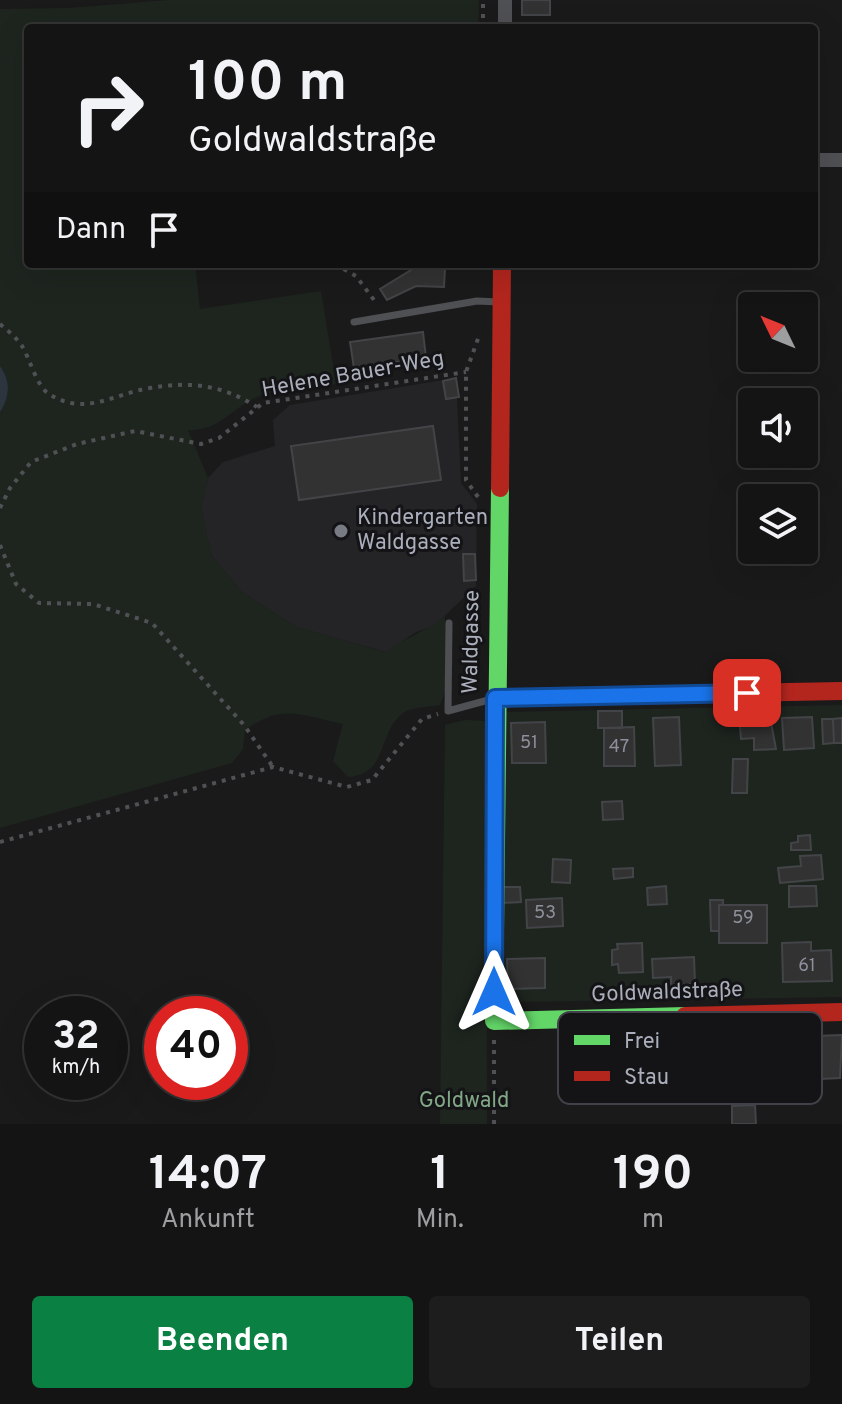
<!DOCTYPE html>
<html lang="de">
<head>
<meta charset="utf-8">
<style>
  body { margin:0; font-family:Overpass,sans-serif; background:#1d1d1d; color:#f1f3f6; height:100vh; display:flex; flex-direction:column; font-size:30px; white-space:nowrap }
  * { box-sizing:border-box; margin:0 }
  p { font-size:26px; color:#9d9ea0 }
  .icon { flex:none; width:44px; height:44px; fill:none; stroke:currentColor; stroke-width:2; stroke-linecap:round; stroke-linejoin:round }
  .map { position:relative; height:1124px; overflow:hidden }
  .sheet { display:flex; flex-direction:column; background:#141414; flex:1 }
  .sheet>* { flex:none }
  .top-card { position:absolute; left:24px; top:24px; width:794px; height:244px; border-radius:8px; box-shadow:0 8px 32px #0002,0 0 0 2px #333334; background:#141414; color:#f1f3f6; overflow:hidden }
  .needle { width:52px; rotate:313deg }
  .fabs { position:absolute; left:738px; top:292px; display:grid; gap:16px }
  .fabs a { display:grid; place-items:center; width:80px; height:80px; border-radius:8px; background:#141414; box-shadow:0 8px 32px #0002,0 0 0 2px #333334; font-size:40px }
  .speed { position:absolute; left:24px; top:996px; display:flex; gap:16px; font-size:40px; font-weight:700; text-align:center }
  .speed>* { display:grid; place-content:center; width:104px; height:104px; border-radius:50%; background:#141414; box-shadow:0 8px 32px #0002,0 0 0 2px #333334; line-height:1 }
  .speed small { font-size:20px; font-weight:400 }
  .speed .limit { border:12px solid #d22; background:#fff; color:#111 }
  .pin { position:absolute; display:grid; place-items:center; width:68px; height:68px; color:#fff; margin:-34px; border-radius:16px; box-shadow:0 4px 12px #0006 }
  .me { position:absolute; width:88px; margin:-44px; rotate:0deg; stroke-linejoin:round; filter:drop-shadow(0 0 6px #0008) }
  .turn { display:flex; align-items:center; gap:28px; height:168px; padding:0 32px; font-size:36px }
  .turn .icon { width:104px; height:104px; stroke-width:2.5 }
  .turn b { display:block; font-size:56px; line-height:68px }
  .then { display:flex; align-items:center; height:76px; padding:0 32px; background:#0003; gap:16px; font-size:30px }
  .eta { display:flex; justify-content:space-evenly; align-items:center; height:136px; text-align:center }
  .eta b { font-size:48px; font-weight:700; line-height:56px }
  .button { display:flex; gap:16px; margin-top:auto; padding:16px 32px }
  .button a { flex:1; height:92px; border-radius:8px; background:#0b8043; color:#fff; font-size:32px; font-weight:700; line-height:92px; text-align:center }
  .button a+a { background:#1d1d1d; color:#f1f3f6 }
  .map>svg:first-child { display:block }
</style>
</head>
<body>
<div class="map">
<svg width="842" height="1124" viewBox="0 0 842 1124">
  <rect width="100%" height="100%" fill="#1a1a1b"/>
  <!-- built -->
  <path fill="#242427" d="M456,378l5,105 16,21 -1,82 -42,40 -18,6 -30,20 -90,-25 -54,-35 -31,-37 -10,-47 7,-30 15,-16 52,-16 -2,-26 17,-15z"/>
  <!-- green -->
  <path fill="#1e251f" d="M170,0h309l-1,28h-450v236h167l5,45 121,-18 15,93c-23,3 -48,4 -70,10 -31,8 -44,38 -78,36l20,48 -7,30 10,47 31,37 54,35 89,25c19,-14 43,-21 60,-36l1,73 -6,16c-10,2 -29,2 -37,8 -26,20 -14,61 -55,64l-15,-16 10,-37c-42,-9 -61,-21 -98,6l-2,19 -11,14 -232,65v-416c10,-15 11,-31 0,-46v-357l68,-1z
    M842,705v292l-341,5 1,-290z
    M465,720l21,1 1,403h-47l5,-399z"/>
  <!-- water -->
  <path fill="#2c343e" d="M0,366c11,15 10,31 0,46z"/>
  <!-- building -->
  <path fill="#323233" stroke="#434447" stroke-width="2" d="M522,0h28v15h-28z
    M575,23l15,1v4h-16z
    M416,267l29,1 -1,19 -28,-1 -29,14 -7,-11z
    M423,332l3,26 -72,10 -4,-26z
    M456,378l3,19 -13,2 -3,-18z
    M433,426l8,54 -142,20 -8,-54z
    M463,554h12l1,26 -12,1z
    M598,711h24v17h-24z
    M769,712l7,37 -22,1v-12l-13,1 -2,-25z
    M679,717l2,48 -26,1 -2,-48z
    M812,717l2,31 -30,2 -2,-32z
    M842,718v25h-8l-1,-24z
    M822,719h11l1,24 -11,1z
    M545,722l1,41h-34l-1,-40z
    M634,727l1,39h-31v-38z
    M733,759h15l-1,34h-15z
    M622,801l1,18 -20,1 -1,-18z
    M810,835l1,15h-20v-7l7,-1v-6z
    M821,855l2,24 -43,4 -2,-15 23,-2 -1,-10z
    M553,859l18,1 -1,23 -18,-1z
    M633,868v9l-19,2 -1,-10z
    M666,886l1,18 -19,1 -1,-17z
    M789,886h27l1,20 -28,1z
    M502,887h18l1,15 -19,1z
    M562,898l1,28 -36,2 -1,-28z
    M710,900h13v5h-4v26h-8z
    M719,905h48v38h-48z
    M811,942v9l20,-1 1,31 -49,1 -1,-39z
    M642,943l1,29 -24,1 -1,-9 -6,1v-15l6,-1 -1,-5z
    M694,957l1,27 -24,1v-8l-18,1 -1,-19z
    M545,958v30l-37,1 -1,-30z
    M842,1035l-2,43 -19,1 -1,-9h-4v-34z
    M755,1105l1,19h-24v-18z"/>
  <g fill="none" stroke-linecap="round" stroke-linejoin="round">
    <!-- path -->
    <path stroke="#505155" stroke-width="4" stroke-dasharray="4 6" stroke-linecap="butt" d="M483,28v-28
      M335,264l21,12 21,28
      M0,324c8,7 16,13 22,22 8,13 15,41 27,48 37,23 63,0 101,-6 40,-7 73,-3 107,19
      M478,497l-12,-17v-108l13,-36
      M0,508l10,-20 21,-26 46,-18 58,-13 66,13 18,-6 44,-35 203,-31
      M0,545l16,39 23,19 54,1 59,19 92,102 29,42
      M0,842l273,-75 74,20 25,-7 50,-61 16,-5
      M494,1124v-86"/>
    <!-- lane -->
    <path stroke="#4e5054" stroke-width="7" d="M354,322l123,-21 22,1
      M449,623l-1,88 44,-12"/>
    <!-- street -->
    <path stroke="#4e5054" stroke-width="14" d="M505,0v28
      M814,160h28"/>
    <!-- fast -->
    <path stroke="#63d668" stroke-width="18" d="M500,488l-6,533 191,-5"/>
    <!-- jam -->
    <path stroke="#b3261e" stroke-width="18" d="M500,488l2,-224
      M495,698l347,-7
      M685,1016l157,-4"/>
  </g>
  <g fill="none" stroke-linecap="round" stroke-linejoin="round">
    <defs>
      <path id="route" d="M494,992l1,-294 252,-5"/>
    </defs>
    <!-- route casing -->
    <use href="#route" stroke="#114b97" stroke-width="20"/>
    <!-- route -->
    <use href="#route" stroke="#1a73e8" stroke-width="14"/>
  </g>
  <!-- markers -->
  <circle fill="#787b84" stroke="#141417" stroke-width="3" cx="341" cy="531" r="8"/>
  <g text-anchor="middle" dominant-baseline="central" stroke-width="6" stroke-linejoin="round" paint-order="stroke">
    <!-- number labels -->
    <g font-size="18" fill="#8d909a">
      <text x="529" y="743">51</text>
      <text x="619" y="747">47</text>
      <text x="545" y="913">53</text>
      <text x="743" y="918">59</text>
      <text x="807" y="966">61</text>
    </g>
    <!-- street labels -->
    <g font-size="22" fill="#abafbc" stroke="#141417">
      <text transform="translate(353 375) rotate(-10)">Helene Bauer-Weg</text>
      <text transform="translate(472 642) rotate(-89)">Waldgasse</text>
      <text transform="translate(667 993) rotate(-2)">Goldwaldstraße</text>
    </g>
    <!-- poi labels -->
    <g font-size="22" fill="#abafbc" stroke="#141417" text-anchor="start">
      <text x="357" y="518">Kindergarten<tspan x="357" dy="25">Waldgasse</tspan></text>
    </g>
    <!-- park labels -->
    <g font-size="22" fill="#82a786" stroke="#141417">
      <text x="464" y="1101">Goldwald</text>
    </g>
  </g>
  <!-- legend -->
  <rect x="558" y="1012" width="264" height="92" rx="12" fill="#141417" stroke="#414249" stroke-width="2"/>
  <rect x="574" y="1035" width="36" height="10" fill="#63d668"/>
  <rect x="574" y="1071" width="36" height="10" fill="#b3261e"/>
  <g font-size="22" fill="#abafbc">
    <text x="624" y="1048">Frei</text>
    <text x="624" y="1084">Stau</text>
  </g>
</svg>
<div class="fabs">
<a><svg class="needle" viewBox="-14 -14 28 28"><path d="M0-13l5 13h-10z" fill="#e53935"/><path d="M0 13l5-13h-10z" fill="#9d9ea0"/></svg></a>
<a><svg class="icon" aria-label="sound" viewBox="0 0 24 24"><path d="M4 9h4l5-4v14l-5-4H4zM17 9q2 3 0 6"/></svg></a>
<a><svg class="icon" aria-label="layers" viewBox="0 0 24 24"><path d="M12 4l9 5-9 5-9-5zM3 14l9 5 9-5"/></svg></a>
</div>
<div class="speed"><div>32<small>km/h</small></div><div class="limit">40</div></div>
<div class="pin" style="left:747px;top:693px;background:#d93025"><svg class="icon" aria-label="arrive" viewBox="0 0 24 24"><path d="M6 21V4h12l-3 4 3 4H6"/></svg></div>
<svg class="me" style="left:494px;top:992px" viewBox="-20 -20 40 40"><path d="M0-17L14 15 0 8-14 15z" fill="#1a73e8" stroke="#fff" stroke-width="4"/></svg>
<div class="top-card">
<div class="turn"><svg class="icon" aria-label="right" viewBox="0 0 24 24"><path d="M7 20v-9h11M14 6l5 5-5 5"/></svg><div><b>100 m</b>Goldwaldstraße</div></div>
<div class="then">Dann<svg class="icon" aria-label="arrive" viewBox="0 0 24 24"><path d="M6 21V4h12l-3 4 3 4H6"/></svg></div>
</div>
</div>
<section class="sheet">
<div class="eta">
<div><b>14:07</b><p>Ankunft</p></div>
<div><b>1</b><p>Min.</p></div>
<div><b>190</b><p>m</p></div>
</div>
<div class="button"><a>Beenden</a><a>Teilen</a></div>
</section>
</body>
</html>
